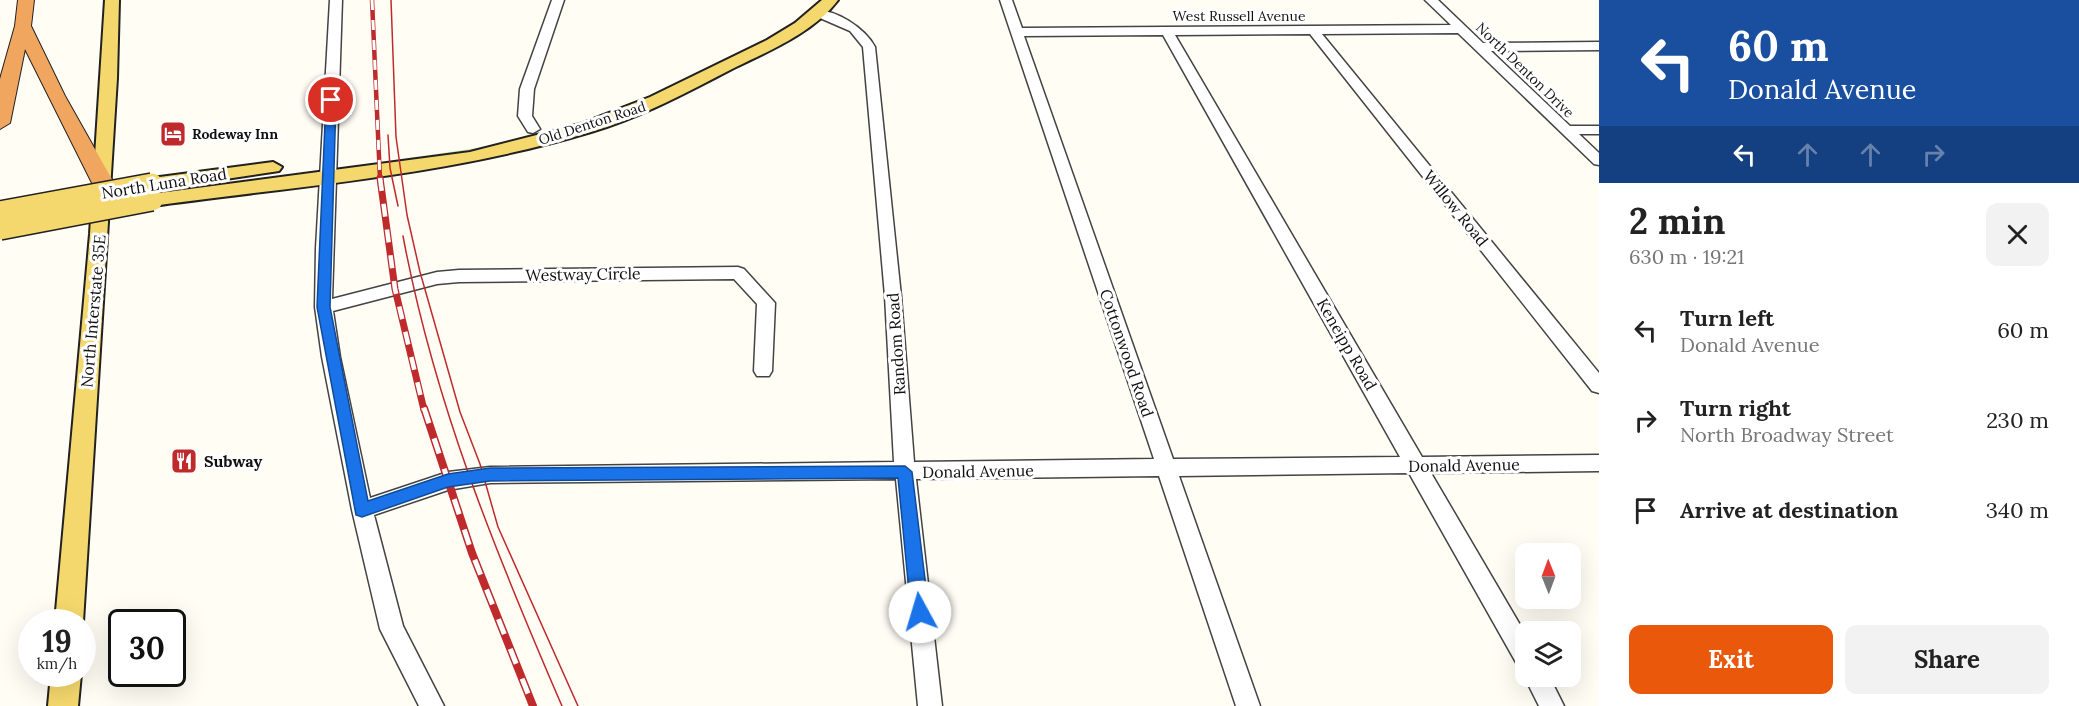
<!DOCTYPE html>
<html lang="en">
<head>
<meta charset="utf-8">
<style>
  body { margin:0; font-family:Lora,serif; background:#f2f2f2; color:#222; height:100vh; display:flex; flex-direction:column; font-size:22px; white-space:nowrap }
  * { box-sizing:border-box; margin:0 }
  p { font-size:20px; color:#767676 }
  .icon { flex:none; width:33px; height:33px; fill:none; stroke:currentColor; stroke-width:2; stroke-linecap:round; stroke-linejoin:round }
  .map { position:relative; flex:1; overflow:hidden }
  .side { display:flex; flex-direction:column; background:#fff; width:480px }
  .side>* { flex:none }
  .guide { background:#1a4fa0; color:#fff; overflow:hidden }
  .needle { width:39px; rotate:359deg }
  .controls { position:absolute; left:1515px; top:543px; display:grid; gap:12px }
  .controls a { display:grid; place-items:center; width:66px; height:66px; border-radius:12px; background:#fff; box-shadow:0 6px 24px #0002; font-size:30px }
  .speed { position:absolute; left:18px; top:609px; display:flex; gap:12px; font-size:30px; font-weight:700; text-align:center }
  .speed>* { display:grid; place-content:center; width:78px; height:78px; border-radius:50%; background:#fff; box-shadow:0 6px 24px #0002; line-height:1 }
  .speed small { font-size:15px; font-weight:400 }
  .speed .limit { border:3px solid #111; border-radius:9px; background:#fff; color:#111 }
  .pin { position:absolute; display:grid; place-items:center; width:51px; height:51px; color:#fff; margin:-26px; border:3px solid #fff; border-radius:50%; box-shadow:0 2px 6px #0007 }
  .me { position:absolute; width:66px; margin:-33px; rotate:354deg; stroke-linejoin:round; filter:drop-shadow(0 0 4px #0008) }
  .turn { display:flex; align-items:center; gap:21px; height:126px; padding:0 30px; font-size:27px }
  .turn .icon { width:78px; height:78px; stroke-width:2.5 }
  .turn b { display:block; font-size:42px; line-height:51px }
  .lanes { display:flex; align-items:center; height:57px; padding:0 30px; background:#0003; justify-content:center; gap:30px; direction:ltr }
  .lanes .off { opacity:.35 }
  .round { display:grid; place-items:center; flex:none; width:63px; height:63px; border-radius:12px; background:#f2f2f2 }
  .headline { display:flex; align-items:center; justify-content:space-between; height:102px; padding:0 30px }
  h1 { font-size:36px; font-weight:700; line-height:45px }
  .action { display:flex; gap:12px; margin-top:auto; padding:12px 30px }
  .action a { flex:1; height:69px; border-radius:12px; background:#ea580c; color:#fff; font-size:24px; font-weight:700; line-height:69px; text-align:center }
  .action a+a { background:#f2f2f2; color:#222 }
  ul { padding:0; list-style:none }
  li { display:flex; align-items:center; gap:18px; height:90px; padding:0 30px }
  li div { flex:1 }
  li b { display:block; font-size:22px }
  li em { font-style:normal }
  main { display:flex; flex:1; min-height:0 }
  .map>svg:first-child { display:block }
</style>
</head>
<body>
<main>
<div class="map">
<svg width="1599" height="706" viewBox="0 0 1599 706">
  <rect width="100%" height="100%" fill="#fffdf4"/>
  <!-- green -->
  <path fill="#d3e9bd" d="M607,114l2,2 -95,27 -119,19v-2l95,-14z"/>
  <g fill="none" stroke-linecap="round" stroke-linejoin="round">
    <defs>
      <path id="minor" d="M330,0h12l-10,299 105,-27 22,-2 279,-3 6,2 31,34 -3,68 -3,5h-12l-3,-5 3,-67 -23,-25 -275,3 -22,2 -104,27 7,46 30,141 78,-26 42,-5 404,-5 -9,-166 -22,-249 -13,-16 -37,-16v-4c21,-4 53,18 62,36l26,249 13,166 240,-3 -154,-459h12l10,28 429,-3 -26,-25h13l45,43 116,-1v8l-108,1 79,75h29v8h-20l20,19v12l-5,-1 -136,-131 -136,1 277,339v20l-7,-2 -282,-357 -135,1 247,422 177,-2v16l-168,2 95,162v34l-8,-3 -109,-193 -230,3 81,230h-24l-77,-230 -243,3 26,227h-24l-22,-227 -406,4 -42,7 -74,25 29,111 41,80h-25l-39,-77 -28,-119 -30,-153 -7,-50 1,-59zM1163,35l237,422 -227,2 -149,-423z
        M552,0h12l-30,89 -2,27 8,13 -7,4 -5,-1 -10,-16 2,-27z
        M1526,672v4h23l15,30h-25l-15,-30z"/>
      <path id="major" d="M105,0h14l-2,78 -34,544h-28l35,-388z
        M822,0h16c-24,32 -67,50 -102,67 -47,24 -94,50 -145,65 -142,43 -293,54 -439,74l-9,-6 9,-6 318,-42 110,-28 70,-27 117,-57 28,-17z
        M273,162l9,5 -3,4 -127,19 -9,-6 9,-6z
        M51,674h30l-3,32h-30z"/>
      <path id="highway" d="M18,0h16l-3,26 34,70 49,87 -4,5h-14l-4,-5 -67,-134 -15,74 -10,6v-50l15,-53z"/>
    </defs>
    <!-- minor casing -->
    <use href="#minor" stroke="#434343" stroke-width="3"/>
    <!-- major casing -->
    <use href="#major" stroke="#212121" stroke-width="4"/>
    <!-- highway casing -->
    <use href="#highway" stroke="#212121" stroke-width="2"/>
    <!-- minor -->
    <use href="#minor" fill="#fff" fill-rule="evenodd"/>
    <!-- major -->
    <use href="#major" fill="#f5d86d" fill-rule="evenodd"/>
    <!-- highway -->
    <use href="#highway" fill="#f1a660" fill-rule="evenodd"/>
    <!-- tram -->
    <path stroke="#bf2a2d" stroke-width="1.5" d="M391,0l5,137 11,78 13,57 40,140 20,52 18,63 80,179
      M388,135l2,33 8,38
      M403,236c31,166 92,315 159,470"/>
    <defs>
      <path id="rail-far2" d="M372,0l8,179"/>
      <path id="rail-far1" d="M380,178l15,111 29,121"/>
      <path id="rail" d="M424,408l48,145 61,153"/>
    </defs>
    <!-- rail-far2 casing -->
    <use href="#rail-far2" stroke="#bf2a2d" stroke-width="4.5"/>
    <!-- rail-far1 casing -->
    <use href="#rail-far1" stroke="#bf2a2d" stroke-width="7"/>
    <!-- rail casing -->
    <use href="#rail" stroke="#bf2a2d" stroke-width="8"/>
    <!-- rail-far2 -->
    <use href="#rail-far2" stroke="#fff" stroke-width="3" stroke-dasharray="10" stroke-linecap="butt"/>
    <!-- rail-far1 -->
    <use href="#rail-far1" stroke="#fff" stroke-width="4.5" stroke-dasharray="13" stroke-linecap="butt"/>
    <!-- rail -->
    <use href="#rail" stroke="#fff" stroke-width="5" stroke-dasharray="16" stroke-linecap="butt"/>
    <defs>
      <path id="major-bridge" d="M0,212l152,-28
        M0,229l152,-29"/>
    </defs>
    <!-- major-bridge casing -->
    <use href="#major-bridge" stroke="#212121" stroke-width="24" stroke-linecap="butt"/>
    <!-- major-bridge -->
    <use href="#major-bridge" stroke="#f5d86d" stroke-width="21"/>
  </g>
  <!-- route -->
  <path fill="#1a73e8" stroke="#114b97" stroke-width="1.5" d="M331,97l5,3 -6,207 38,194 80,-27 42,-6 415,-2 7,6 17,140 -3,6 -6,2 -6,-2 -3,-6 -13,-134 -408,3 -42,6 -86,30 -6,-2 -39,-208 9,-207z"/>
  <!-- icons -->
  <defs>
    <symbol id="hotel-square" viewBox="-11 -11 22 22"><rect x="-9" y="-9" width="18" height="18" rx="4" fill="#bf2a2d" stroke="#fff"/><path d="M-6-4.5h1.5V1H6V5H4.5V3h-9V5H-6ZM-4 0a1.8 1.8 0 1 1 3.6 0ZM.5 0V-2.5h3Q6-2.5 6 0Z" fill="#fff"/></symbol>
    <symbol id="restaurant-square" viewBox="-11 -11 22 22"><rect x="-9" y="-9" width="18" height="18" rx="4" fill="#bf2a2d" stroke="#fff"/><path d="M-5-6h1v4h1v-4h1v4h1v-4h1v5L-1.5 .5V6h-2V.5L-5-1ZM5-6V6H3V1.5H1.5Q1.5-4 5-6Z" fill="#fff"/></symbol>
  </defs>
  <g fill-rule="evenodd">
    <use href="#hotel-square" x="158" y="119" width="30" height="30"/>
    <use href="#restaurant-square" x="169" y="446" width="30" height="30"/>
  </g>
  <g text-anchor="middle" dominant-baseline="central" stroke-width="6" stroke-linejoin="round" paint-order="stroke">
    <!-- far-street labels -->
    <g font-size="14" fill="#101010" stroke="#fff">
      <text x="1239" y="16">West Russell Avenue</text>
      <text transform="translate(1525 70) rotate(44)">North Denton Drive</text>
      <text transform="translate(592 123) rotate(-18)">Old Denton Road</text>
    </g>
    <!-- far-poi labels -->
    <g font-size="14" font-weight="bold" fill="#101010" stroke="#fff" text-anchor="start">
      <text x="192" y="134">Rodeway Inn</text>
    </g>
    <!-- street labels -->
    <g font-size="16" fill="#101010" stroke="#fff">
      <text transform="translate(164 183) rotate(-9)">North Luna Road</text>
      <text transform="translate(1456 208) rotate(51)">Willow Road</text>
      <text transform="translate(583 274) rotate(-1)">Westway Circle</text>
      <text transform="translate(93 311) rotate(-85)">North Interstate 35E</text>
      <text transform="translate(896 344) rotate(-94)">Random Road</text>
      <text transform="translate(1347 344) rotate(60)">Keneipp Road</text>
      <text transform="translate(1127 353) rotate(71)">Cottonwood Road</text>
      <text transform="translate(1464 465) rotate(-1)">Donald Avenue</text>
      <text transform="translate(978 471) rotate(-1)">Donald Avenue</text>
    </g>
    <!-- poi labels -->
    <g font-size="16" font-weight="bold" fill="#101010" stroke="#fff" text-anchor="start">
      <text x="204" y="461">Subway</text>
    </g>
  </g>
</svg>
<div class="controls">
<a><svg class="needle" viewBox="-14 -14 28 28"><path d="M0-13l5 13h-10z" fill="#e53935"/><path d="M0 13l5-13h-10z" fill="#767676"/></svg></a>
<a><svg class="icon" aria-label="layers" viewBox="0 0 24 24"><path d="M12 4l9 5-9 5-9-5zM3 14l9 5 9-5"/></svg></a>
</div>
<div class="speed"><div>19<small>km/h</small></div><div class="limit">30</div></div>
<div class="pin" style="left:331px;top:100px;background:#d93025"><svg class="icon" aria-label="arrive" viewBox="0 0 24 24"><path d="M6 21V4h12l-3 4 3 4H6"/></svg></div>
<svg class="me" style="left:920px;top:612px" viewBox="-20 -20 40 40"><circle r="19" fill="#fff"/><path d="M0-13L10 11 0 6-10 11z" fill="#1a73e8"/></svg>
</div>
<section class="side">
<div class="guide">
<div class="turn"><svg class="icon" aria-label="left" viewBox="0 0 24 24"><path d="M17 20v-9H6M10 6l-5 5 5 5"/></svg><div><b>60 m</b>Donald Avenue</div></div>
<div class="lanes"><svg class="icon" aria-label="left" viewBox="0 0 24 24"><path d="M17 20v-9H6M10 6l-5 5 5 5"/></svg><svg class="icon off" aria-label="ahead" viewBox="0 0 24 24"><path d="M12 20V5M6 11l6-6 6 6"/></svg><svg class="icon off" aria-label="ahead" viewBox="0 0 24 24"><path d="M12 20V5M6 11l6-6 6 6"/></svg><svg class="icon off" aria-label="right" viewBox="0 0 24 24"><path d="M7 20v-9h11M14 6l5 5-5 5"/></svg></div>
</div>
<div class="headline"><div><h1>2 min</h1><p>630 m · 19:21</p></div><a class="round"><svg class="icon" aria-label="close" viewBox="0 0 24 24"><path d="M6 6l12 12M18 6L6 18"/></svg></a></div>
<ul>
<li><svg class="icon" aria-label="left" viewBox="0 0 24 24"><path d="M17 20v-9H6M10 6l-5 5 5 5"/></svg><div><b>Turn left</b><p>Donald Avenue</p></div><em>60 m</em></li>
<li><svg class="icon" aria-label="right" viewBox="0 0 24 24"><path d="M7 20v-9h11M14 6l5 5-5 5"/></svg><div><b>Turn right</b><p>North Broadway Street</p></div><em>230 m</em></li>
<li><svg class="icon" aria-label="arrive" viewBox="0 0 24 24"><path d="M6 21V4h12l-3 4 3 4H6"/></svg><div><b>Arrive at destination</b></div><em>340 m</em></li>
</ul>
<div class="action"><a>Exit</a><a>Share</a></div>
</section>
</main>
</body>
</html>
